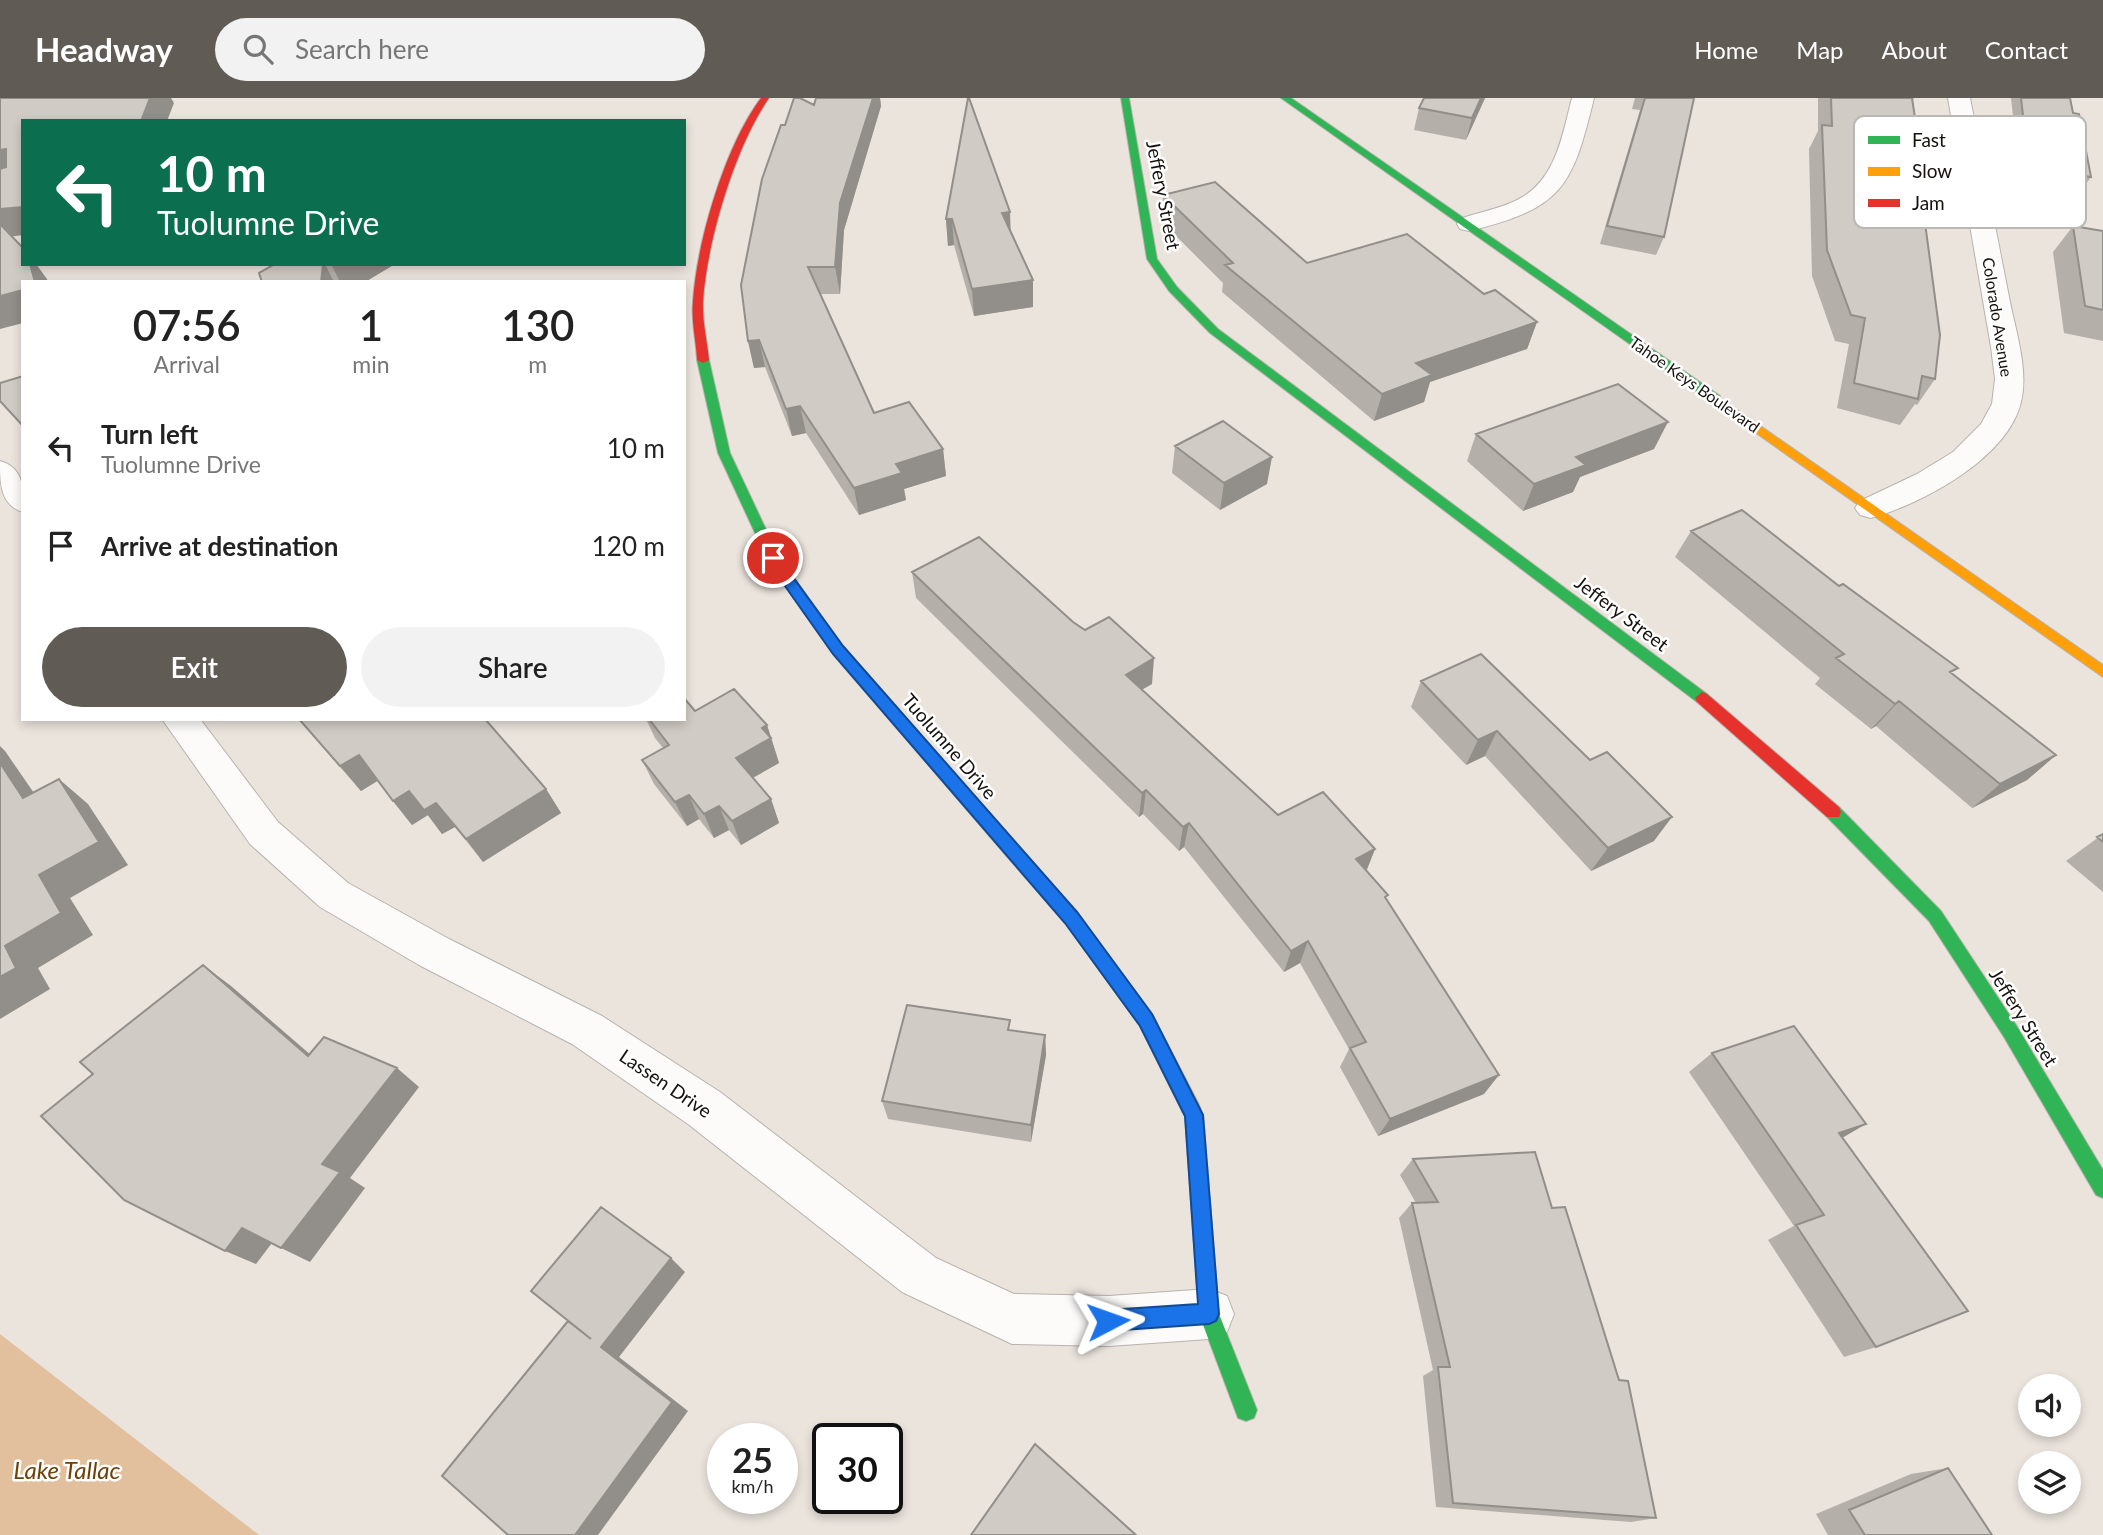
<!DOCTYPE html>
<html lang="en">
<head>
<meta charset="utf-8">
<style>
  body { margin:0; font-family:Lato,sans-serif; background:#f2f2f2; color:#222; height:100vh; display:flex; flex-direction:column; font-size:26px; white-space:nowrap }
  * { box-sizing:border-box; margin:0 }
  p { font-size:23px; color:#767676 }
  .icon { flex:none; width:38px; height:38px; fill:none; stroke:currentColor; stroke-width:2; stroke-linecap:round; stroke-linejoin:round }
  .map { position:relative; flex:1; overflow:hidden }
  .sheet { position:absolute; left:21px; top:182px; width:665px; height:441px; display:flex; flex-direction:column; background:#fff; border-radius:0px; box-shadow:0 4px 10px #0003 }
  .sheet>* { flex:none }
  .guide { position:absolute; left:21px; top:21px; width:665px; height:147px; border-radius:0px; box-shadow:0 4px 10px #0003; background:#0b6e4f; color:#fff; overflow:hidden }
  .fabs { position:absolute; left:2018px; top:1276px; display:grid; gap:14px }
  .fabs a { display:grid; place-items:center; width:63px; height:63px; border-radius:50%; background:#fff; box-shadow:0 4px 10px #0003; font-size:35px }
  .speed { position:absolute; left:707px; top:1325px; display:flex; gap:14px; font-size:35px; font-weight:700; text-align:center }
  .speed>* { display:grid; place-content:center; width:91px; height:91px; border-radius:50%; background:#fff; box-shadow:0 4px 10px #0003; line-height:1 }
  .speed small { font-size:18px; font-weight:400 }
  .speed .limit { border:4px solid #111; border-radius:10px; background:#fff; color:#111 }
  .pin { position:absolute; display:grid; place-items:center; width:60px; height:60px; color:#fff; margin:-30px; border:4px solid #fff; border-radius:50%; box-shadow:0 2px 7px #0007 }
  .me { position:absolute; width:77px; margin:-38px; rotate:86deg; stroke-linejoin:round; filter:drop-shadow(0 0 5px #0008) }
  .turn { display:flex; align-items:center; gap:24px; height:147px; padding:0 21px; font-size:32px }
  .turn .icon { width:91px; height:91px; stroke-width:2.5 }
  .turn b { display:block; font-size:49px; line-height:60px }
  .eta { display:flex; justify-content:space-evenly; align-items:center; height:119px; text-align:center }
  .eta b { font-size:42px; font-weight:600; line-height:49px }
  .primary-button { display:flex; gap:14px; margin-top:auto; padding:14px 21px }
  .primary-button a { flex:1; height:80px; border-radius:42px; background:#615b56; color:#fff; font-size:28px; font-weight:600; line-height:80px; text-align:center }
  .primary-button a+a { background:#f2f2f2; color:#222 }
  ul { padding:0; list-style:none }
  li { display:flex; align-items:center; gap:21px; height:98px; padding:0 21px }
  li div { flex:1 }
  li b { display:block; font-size:26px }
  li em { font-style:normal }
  header { display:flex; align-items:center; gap:42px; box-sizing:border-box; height:98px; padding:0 35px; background:#615b56; color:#fff }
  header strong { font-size:33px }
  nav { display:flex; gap:38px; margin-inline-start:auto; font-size:24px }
  .search { width:490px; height:63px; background:#f2f2f2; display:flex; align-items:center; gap:18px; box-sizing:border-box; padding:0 24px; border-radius:38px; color:#767676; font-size:26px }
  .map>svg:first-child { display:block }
</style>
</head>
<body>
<header>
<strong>Headway</strong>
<div class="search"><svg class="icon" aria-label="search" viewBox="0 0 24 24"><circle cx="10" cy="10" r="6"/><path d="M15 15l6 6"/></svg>Search here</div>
<nav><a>Home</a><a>Map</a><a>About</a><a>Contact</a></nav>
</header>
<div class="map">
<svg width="2103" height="1437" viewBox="0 0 2103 1437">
  <rect width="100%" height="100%" fill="#ebe4dd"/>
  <!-- water -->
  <path fill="#e2bf9d" d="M0,1236l259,201h-259z"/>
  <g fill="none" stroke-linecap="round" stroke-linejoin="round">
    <defs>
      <path id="street" d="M1572,0h22c-22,91 -32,110 -125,133l-9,-2 -3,-5 3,-5c19,-7 40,-10 57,-19 39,-19 45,-64 55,-102z
        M1948,0h22c13,66 26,132 39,199 6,32 20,72 12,105 -13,56 -99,102 -150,116l-11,-3 -5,-7 5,-7 57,-27 36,-22 28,-28 11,-20 3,-25 -4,-32z
        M0,363c25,7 23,29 23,51 -23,-7 -23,-29 -23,-51z
        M162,621h38l78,103 70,61 101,56 153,77 118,76 216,166 78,36 95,2 100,-7 18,7 7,18 -7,18 -18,7 -100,7 -97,-2 -110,-52 -214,-168 -116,-80 -153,-79 -99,-58 -70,-63z"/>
      <path id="fast" d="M1121,0h8l28,161 20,28 41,42 489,365 2,4 -2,4h-10l-487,-369 -41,-42 -22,-32z
        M1281,0h10l429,298v6h-8z
        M703,259l6,3 21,93 49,104 64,89 174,198 2,5 -2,5h-12l-172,-200 -65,-93 -50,-108 -21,-93z
        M1833,708l6,1 102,104 75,114 87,145v28l-7,-3 -92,-158 -75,-116 -102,-104 -2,-5 2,-5z
        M1191,1002l7,3 5,12 16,199 38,96 -3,8 -8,3 -8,-3 -39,-104 -14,-198 -3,-7 2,-6z"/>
      <path id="slow" d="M1716,297l387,270v12l-391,-275 -2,-3z
        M1011,744l6,2 60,69 75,101 46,89 2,6 -2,6 -7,3 -7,-3 -44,-89 -75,-103 -60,-69 -2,-5 2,-5z"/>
      <path id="jam" d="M761,0h8c-34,49 -62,143 -66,203 -1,20 4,39 6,59l-6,3 -6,-3c-1,-20 -6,-39 -4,-59 4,-60 32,-155 68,-203z
        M1702,594l5,2 132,113 2,5 -2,5h-12l-130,-115 -2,-4z"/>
    </defs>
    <!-- street casing -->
    <use href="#street" stroke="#b8b2ad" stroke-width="2"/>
    <!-- fast casing -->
    <use href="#fast" stroke="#b8b2ad" stroke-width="2"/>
    <!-- slow casing -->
    <use href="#slow" stroke="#b8b2ad" stroke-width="2"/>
    <!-- jam casing -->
    <use href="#jam" stroke="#b8b2ad" stroke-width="2"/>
    <!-- street -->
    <use href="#street" fill="#fcfbfa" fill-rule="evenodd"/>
    <!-- fast -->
    <use href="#fast" fill="#30b455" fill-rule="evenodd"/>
    <!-- slow -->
    <use href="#slow" fill="#ff9f0a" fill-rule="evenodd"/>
    <!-- jam -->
    <use href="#jam" fill="#e5322d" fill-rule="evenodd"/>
  </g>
  <!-- wall -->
  <path fill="#b4afa9" d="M816,0h64l1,8 -37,124 -4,64h-20l54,119 69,36 3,27 -42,13 2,11 -47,15 -53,-82 -14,3 -27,-69 -11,1 -6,-27 37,-216 29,-20z
    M1485,0l-19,42 -52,-10 5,-22z
    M1635,0h59l-30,139 -8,18 -56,-11 40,-134 -8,-1z
    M1818,0h96l-1,2 2,18 -3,5 23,256 -18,26 -2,-1 -15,21 -63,-17 12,-64 -14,-3 -23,-65 -3,-127 9,-18z
    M2011,0h59l3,15 18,64 -10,14 -61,-11z
    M1163,97l144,68 177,31 53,28 -10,27 -97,33 -6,20 -50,19 -152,-129 1,-9 -62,-62z
    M946,121l65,12 22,49v27l-59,9 -20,-71 -6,1z
    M2073,128l30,5v110l-39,-8 -11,-81z
    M275,166h120l-30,18h-103z
    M1476,336l178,15 -74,28 -7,15 -50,19 -56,-50z
    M1175,348l92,38 -47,26 -48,-37z
    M1691,433l261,143 104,81 -29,25 -55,28 -96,-82 -5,3 -56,-45 5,-6 -145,-121z
    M912,474l240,112 -10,5 136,126 97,34 -9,22 20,29 98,194 -106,42 -38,-69 9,-18 -49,-86 -16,9 -100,-125 -5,4 -36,-37 -4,3 -223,-219z
    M1421,583l169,79 64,81 -63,30 -106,-115 -19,9 -55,-58z
    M695,613l72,14 12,38 -26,15 18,21 8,24 -38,22 -12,-15 -15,8 -15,-19 -12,7 -33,-42 -12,-24 21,-12 -8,-10 -9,-19h38z
    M298,621h187l61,70 15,24 -78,49 -28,-35 -13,7 -14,-19 -16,10 -35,-44 -16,10z
    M2103,736v58l-37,-31z
    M1011,932l34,5 1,20 -15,87 -143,-23 -6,-18z
    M1712,955l130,85 34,209 -32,10 -76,-117 26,-14 -105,-154z
    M1413,1061l139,49 104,310 -25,4 -195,-15 -13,-131 10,-6 -34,-152 13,-15h4l-16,-28z
    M1948,1370l44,67h-164l-12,-21 95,-40z"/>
  <!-- shaded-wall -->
  <path fill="#928e8a" d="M150,0h21l3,5 -7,18h-26z
    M873,0h7l1,8 -37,124 -4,64 -5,-27 5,-64z
    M1481,0h4l-19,42 6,-22z
    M6,51l17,23 -23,9v-31z
    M23,109v28l-15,2 -8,-10v-18z
    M1010,114l1,27 -9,-26z
    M946,121h6l2,26 -6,1z
    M30,166h6l11,15 1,3h-13z
    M323,166h2l9,18h-13z
    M335,166h60l-30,18h-25l-8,-16z
    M1033,182v27l-59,9 -2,-27z
    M23,192v33l-23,6v-33z
    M1537,224l-10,27 -97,33 -6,20 -50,19 8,-27 34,-31z
    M759,242l6,27 -11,1 -6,-27z
    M800,308l6,27 -14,3 -6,-27z
    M1668,324l-14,27 -74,28 -7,15 -50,19 11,-27 42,-27z
    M943,351l3,27 -42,13 2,11 -47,15 -5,-27 42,-24z
    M1272,359l-5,27 -47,26 4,-27z
    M1154,560l-2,26 -28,16 2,-25z
    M1899,603l-23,25 -5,3 24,-25z
    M767,627l12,38 -34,19 -9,-24 26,-30z
    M1497,633l-12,25 -19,9 12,-25z
    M0,648l5,5 49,71 -31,-24 -23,-35z
    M359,657l20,25 -18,11 -21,-25z
    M2056,657l-29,25 -55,28 28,-24z
    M59,681l29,25 40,61 -58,33 23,37 -55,33 12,21 -50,30v-42l5,-31 34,-71z
    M546,691l15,24 -78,49 -17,-23z
    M1146,692l-3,24 -4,3 3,-24z
    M409,693l19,24 -16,10 -19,-24z
    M689,697l10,24 -12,7 -12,-24z
    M771,701l8,24 -38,22 -9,-24z
    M436,705l19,24 -13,7 -18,-24z
    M719,708l10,24 -15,8 -10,-24z
    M1672,719l-18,24 -63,30 17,-23z
    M1189,725l-5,24 -5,4 4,-24z
    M1375,751l-9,23 -10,-13z
    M1308,843l-8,22 -16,9 7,-21z
    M203,867l28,21 103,89 -26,-19z
    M1045,937l1,20 -15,87v-17z
    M397,970l22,19 -69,91 15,10 -55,74 -29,-14 41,-84z
    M1499,977l-15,19 -106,42 12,-17z
    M1866,1026l-29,17 2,-8z
    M242,1130l30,15 -16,21 -31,-13z
    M671,1160l14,14 -66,85 69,54 -90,124h-23l-7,-214z"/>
  <!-- building -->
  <path fill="#d1cbc5" stroke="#928e8a" stroke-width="2" d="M0,0h150l-9,23h-118v86l-23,2v-40l6,-2v-18l-6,1z
    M794,0h6l14,7 2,-7h57l-33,105 -5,64h-27l66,146 35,-11 34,47 -47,15 6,9 -48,15 -54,-82 -14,3 -27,-69 -11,1 -7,-56 21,-106 19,-54h4z
    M968,0h1l41,114 -8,1 31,67 -61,9 -20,-70h-6z
    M1424,0h57l-9,20 -53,-10z
    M1645,0h49l-30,139 -57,-11z
    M1831,0h81l3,20h-4l29,217 -5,44 -13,-3 -4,23 -64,-16 11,-65 -14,-3 -24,-65 -5,-125 10,1z
    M2021,0h49l3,15 6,1 12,63 -62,-10z
    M1215,84l92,81 100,-29 77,60 11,-4 42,32 -121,41 16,12 -50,19 -157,-129 8,-2 -70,-68z
    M0,126l23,24v16h7l5,18h-12v8l-23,6z
    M2073,128l30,5v79l-18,-4z
    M275,166h48l-2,18h-59l-3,-9z
    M23,278v50l-23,-25v-18z
    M1618,286l50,38 -92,35 10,8 -52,19 -58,-50z
    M1223,323l49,36 -48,26 -49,-37z
    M1742,412l97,76 4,-2 115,84 -8,4 106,83 -56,29 -101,-83 -4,3 -59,-46 8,-4 -153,-123z
    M979,439l94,85 12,8 24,-13 45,41 -28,17 152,140 45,-23 52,57 -19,10 32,36 -3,2 114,178 -109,44 -40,-71 16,-6 -58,-101 -17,10 -102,-128 -6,4 -37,-37 -4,3 -230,-221z
    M1481,556l109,106 17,-8 65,65 -64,31 -111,-117 -19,9 -57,-59z
    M734,591l33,36 -5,3 9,10 -35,20 35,41 -39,22 -13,-15 -15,8 -15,-19 -14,7 -33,-42 27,-15 -20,-26h35v-21l11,13z
    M299,621h186l61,70 -80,50 -30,-36 -12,7 -15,-19 -16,10 -34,-46 -19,11z
    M0,665l23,35 36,-19 40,63 -60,33 22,38 -56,33 11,22 -16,9z
    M2103,736v8l-6,-5z
    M203,867l105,91 16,-19 73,31 -75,96 18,8 -59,76 -39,-20 -17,23 -101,-51 -83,-84 52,-42 -13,-12z
    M907,907l103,15 -2,10 37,5 -14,90 -149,-24z
    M1794,928l72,98 -27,9 129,178 -92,36 -80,-122 28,-10 -112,-162z
    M1535,1054l17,56 13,-1 54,173 9,1 28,137 -203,-15 -15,-136h12l-38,-164 26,-1 -25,-43z
    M601,1109l70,51 -70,89 71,55 -97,133h-67l-66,-59 126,-155 23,18 -60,-48z
    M1035,1346l101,91h-165z
    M1948,1370l44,67h-127l-16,-25z"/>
  <!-- route -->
  <path fill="#1a73e8" stroke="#114b97" stroke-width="2" d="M773,456l4,1 66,91 234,266 75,102 51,101 16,199 -3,7 -7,3 -101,7 -7,-3 -3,-7 3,-7 7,-4 90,-6 -13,-188 -45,-90 -75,-103 -232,-269 -65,-92v-7z"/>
  <g text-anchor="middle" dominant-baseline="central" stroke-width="5" stroke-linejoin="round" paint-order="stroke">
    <!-- far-street labels -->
    <g font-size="16" fill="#16110d" stroke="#fff">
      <text transform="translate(1998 219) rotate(81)">Colorado Avenue</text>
      <text transform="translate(1695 286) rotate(35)">Tahoe Keys Boulevard</text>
    </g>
    <!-- street labels -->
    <g font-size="19" fill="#16110d" stroke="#fff">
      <text transform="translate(1164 97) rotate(79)">Jeffery Street</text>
      <text transform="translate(1622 515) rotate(37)">Jeffery Street</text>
      <text transform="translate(950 648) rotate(49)">Tuolumne Drive</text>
      <text transform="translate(2024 919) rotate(58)">Jeffery Street</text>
      <text transform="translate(666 985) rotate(34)">Lassen Drive</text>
    </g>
    <!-- near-water labels -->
    <g font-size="24" font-style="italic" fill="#6d4107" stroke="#fff">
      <text x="67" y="1371">Lake Tallac</text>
    </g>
  </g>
  <!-- legend -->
  <rect x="1854" y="18" width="232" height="112" rx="10" fill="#fff" stroke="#b9b8b6" stroke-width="2"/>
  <rect x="1868" y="38" width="32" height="8" fill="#30b455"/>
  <rect x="1868" y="69" width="32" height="9" fill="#ff9f0a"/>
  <rect x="1868" y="101" width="32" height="8" fill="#e5322d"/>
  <g font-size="19" fill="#16110d">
    <text x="1912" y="49">Fast</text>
    <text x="1912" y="80">Slow</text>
    <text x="1912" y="112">Jam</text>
  </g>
</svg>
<div class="fabs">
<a><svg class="icon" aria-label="sound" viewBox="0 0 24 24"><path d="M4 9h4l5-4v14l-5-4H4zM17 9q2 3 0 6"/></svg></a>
<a><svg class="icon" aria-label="layers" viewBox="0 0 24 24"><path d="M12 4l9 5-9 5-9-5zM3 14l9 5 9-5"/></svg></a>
</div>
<div class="speed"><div>25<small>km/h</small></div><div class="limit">30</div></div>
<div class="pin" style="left:773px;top:460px;background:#d93025"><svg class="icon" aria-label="arrive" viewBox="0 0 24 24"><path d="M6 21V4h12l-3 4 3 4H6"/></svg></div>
<svg class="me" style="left:1108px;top:1223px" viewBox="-20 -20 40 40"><path d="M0-17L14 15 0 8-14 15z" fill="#1a73e8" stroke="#fff" stroke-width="4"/></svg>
<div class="guide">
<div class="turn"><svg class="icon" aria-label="left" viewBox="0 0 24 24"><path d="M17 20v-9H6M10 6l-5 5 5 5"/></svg><div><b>10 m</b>Tuolumne Drive</div></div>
</div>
<section class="sheet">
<div class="eta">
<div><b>07:56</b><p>Arrival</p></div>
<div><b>1</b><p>min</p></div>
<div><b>130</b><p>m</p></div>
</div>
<ul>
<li><svg class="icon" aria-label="left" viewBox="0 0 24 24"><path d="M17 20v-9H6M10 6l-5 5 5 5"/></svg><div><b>Turn left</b><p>Tuolumne Drive</p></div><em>10 m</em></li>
<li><svg class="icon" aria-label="arrive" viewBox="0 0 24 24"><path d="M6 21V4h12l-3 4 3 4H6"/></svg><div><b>Arrive at destination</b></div><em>120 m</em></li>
</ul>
<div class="primary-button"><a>Exit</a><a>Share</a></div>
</section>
</div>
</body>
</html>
